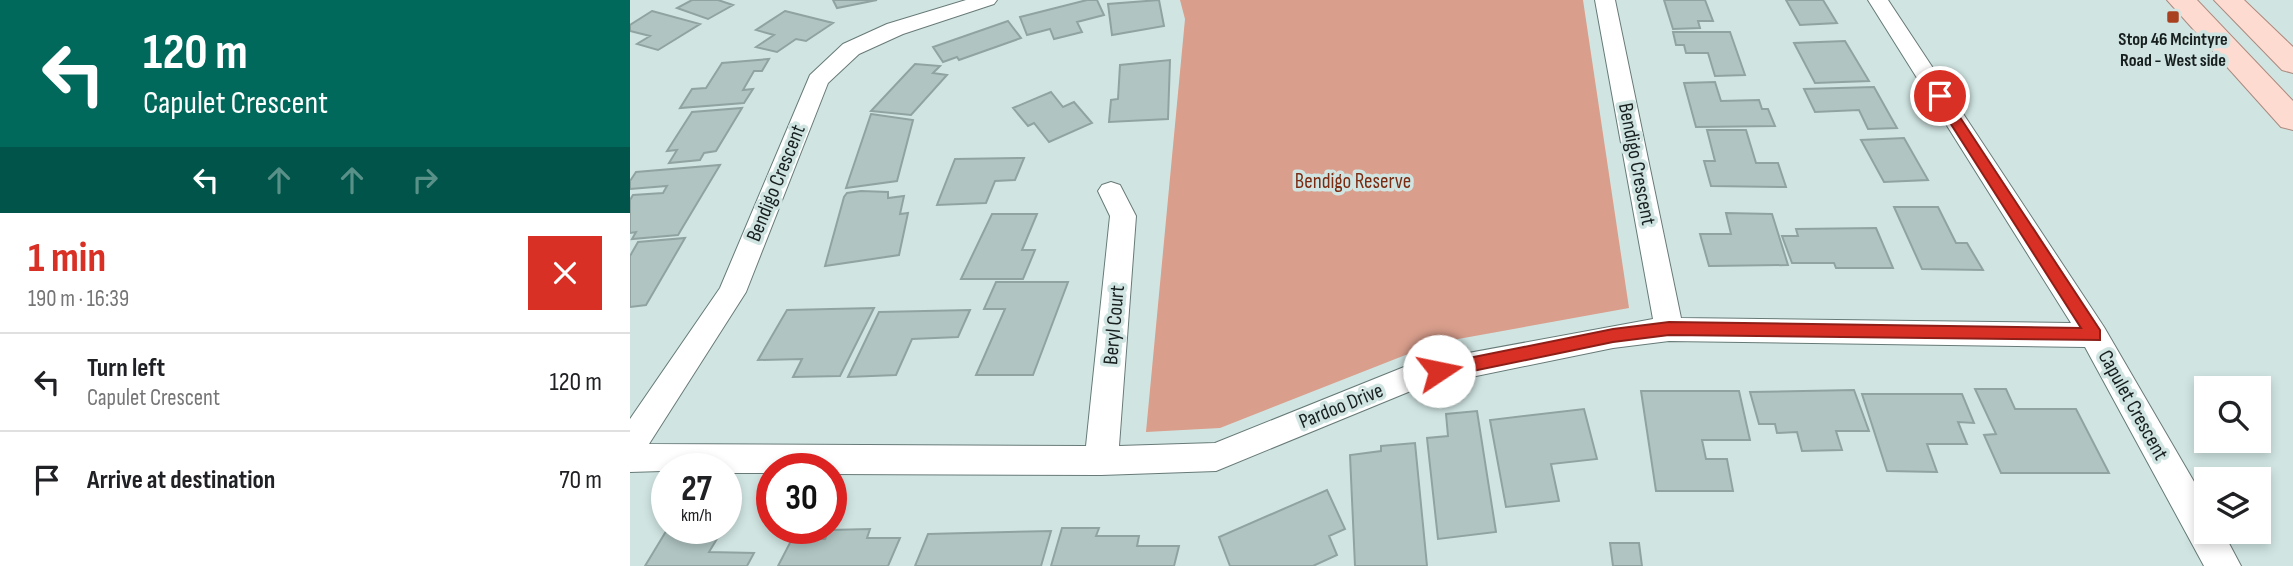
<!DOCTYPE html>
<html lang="en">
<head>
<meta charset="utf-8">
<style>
  body { margin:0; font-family:"Sofia Sans Condensed",sans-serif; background:#f2f2f2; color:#202124; height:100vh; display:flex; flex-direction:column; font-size:26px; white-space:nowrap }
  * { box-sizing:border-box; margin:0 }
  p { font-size:23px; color:#757577 }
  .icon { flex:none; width:38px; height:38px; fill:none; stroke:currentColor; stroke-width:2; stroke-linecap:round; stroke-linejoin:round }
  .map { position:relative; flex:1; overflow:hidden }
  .sheet { display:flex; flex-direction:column; background:#fff; width:630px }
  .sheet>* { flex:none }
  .banner { background:#00695c; color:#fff; overflow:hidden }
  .fabs { position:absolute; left:1564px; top:376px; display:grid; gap:14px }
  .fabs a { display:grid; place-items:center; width:77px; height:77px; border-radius:0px; background:#fff; box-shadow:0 4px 10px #0003; font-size:35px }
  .speed { position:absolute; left:21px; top:453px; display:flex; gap:14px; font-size:35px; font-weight:700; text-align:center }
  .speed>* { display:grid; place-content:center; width:91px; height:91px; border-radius:50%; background:#fff; box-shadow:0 4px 10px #0003; line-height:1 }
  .speed small { font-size:18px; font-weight:400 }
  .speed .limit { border:10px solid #d22; background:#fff; color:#111 }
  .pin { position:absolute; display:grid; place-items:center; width:60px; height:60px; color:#fff; margin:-30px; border:4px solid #fff; border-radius:50%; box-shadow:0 2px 7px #0007 }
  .me { position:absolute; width:77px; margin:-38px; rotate:79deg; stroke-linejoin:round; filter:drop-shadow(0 0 5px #0008) }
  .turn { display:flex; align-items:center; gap:24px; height:147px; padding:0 28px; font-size:32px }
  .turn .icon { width:91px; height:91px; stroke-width:2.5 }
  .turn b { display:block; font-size:49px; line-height:60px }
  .lanes { display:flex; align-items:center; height:66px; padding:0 28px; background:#0003; justify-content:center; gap:35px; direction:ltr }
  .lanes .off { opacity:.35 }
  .round { display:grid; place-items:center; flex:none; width:74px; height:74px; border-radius:0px; background:#f2f2f2 }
  .head { display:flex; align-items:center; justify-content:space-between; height:119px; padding:0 28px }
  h1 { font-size:42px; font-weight:700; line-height:52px; color:#d93025 }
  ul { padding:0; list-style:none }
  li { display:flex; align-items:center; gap:21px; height:98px; padding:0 28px; border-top:2px solid #e0e0e0 }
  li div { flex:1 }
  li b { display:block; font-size:26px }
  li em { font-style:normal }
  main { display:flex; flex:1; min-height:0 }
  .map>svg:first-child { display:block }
</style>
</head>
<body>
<main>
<section class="sheet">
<div class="banner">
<div class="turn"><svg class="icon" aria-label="left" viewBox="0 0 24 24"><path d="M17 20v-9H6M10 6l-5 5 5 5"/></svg><div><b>120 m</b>Capulet Crescent</div></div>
<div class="lanes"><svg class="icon" aria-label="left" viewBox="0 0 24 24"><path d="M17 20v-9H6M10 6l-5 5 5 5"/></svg><svg class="icon off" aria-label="ahead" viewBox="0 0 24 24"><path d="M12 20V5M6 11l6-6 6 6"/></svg><svg class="icon off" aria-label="ahead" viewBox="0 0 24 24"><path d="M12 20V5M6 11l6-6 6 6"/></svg><svg class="icon off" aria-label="right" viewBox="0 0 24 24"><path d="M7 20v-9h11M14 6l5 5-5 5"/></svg></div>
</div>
<div class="head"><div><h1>1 min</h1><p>190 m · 16:39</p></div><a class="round" style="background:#d93025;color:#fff"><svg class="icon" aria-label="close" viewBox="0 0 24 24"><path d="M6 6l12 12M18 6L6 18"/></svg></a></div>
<ul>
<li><svg class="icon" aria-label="left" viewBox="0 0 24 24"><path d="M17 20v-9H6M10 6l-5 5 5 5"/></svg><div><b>Turn left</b><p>Capulet Crescent</p></div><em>120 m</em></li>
<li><svg class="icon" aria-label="arrive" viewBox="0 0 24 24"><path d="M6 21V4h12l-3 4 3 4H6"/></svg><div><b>Arrive at destination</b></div><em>70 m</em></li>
</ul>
</section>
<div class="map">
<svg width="1663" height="566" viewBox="0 0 1663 566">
  <rect width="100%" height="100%" fill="#d0e5e2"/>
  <!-- green -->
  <path fill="#d99e8c" d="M550,0h403l46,308 -193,35 -216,85 -74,4 39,-413z"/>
  <!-- building -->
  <path fill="#b0c5c2" stroke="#90a3a1" stroke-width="2" d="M62,0h26l15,5 -25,14 -31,-11z
    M203,0h44l-40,8z
    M457,0h10l7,15 -27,7 5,10 -28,7 -4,-10 -23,6 -7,-18z
    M529,0l5,26 -52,9 -4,-31z
    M1034,0h41l8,21h-15l2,7 -27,1z
    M1156,0h37l14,23 -37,2z
    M22,11l48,13 -42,26 -21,-6 13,-8 -20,-5v-6z
    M155,11l48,12 -27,18 -10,-2 -19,13 -21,-5 18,-12 -18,-5z
    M378,21l13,17 -62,22 -2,-3 -14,5 -10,-15z
    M1043,32h57l15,43 -30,1 -7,-23h-22l-2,-8h-8z
    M1215,41l24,40 -54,2 -21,-40z
    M139,59l-7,12h-8l-11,19 10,-1 -9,14 -64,5 12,-19 14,-1 16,-25z
    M540,60l-2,59 -59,3 2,-22 7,-1 2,-34z
    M285,64l25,2 -7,7 14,2 -36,40 -40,-4z
    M1085,82l6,19 38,-1 3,9h6l7,17 -79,1 -12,-44z
    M1244,87l23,41 -29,1 -9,-19 -44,2 -11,-23z
    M421,92l12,15 11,-5 18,21 -43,19 -15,-19 -6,3 -15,-18z
    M112,108l-26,43 -12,2 -4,7 -31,3 8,-13 -10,1 25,-39z
    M241,114l42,6 -16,61 -51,7z
    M1077,130h39l10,33h22l8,24 -75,-1 -7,-25h11z
    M1274,138l24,42 -44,2 -23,-42z
    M394,158l-9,22 -20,1 -9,22 -49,2 18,-46z
    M90,165l-42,70 -46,4 4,-7 -6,1v-33l3,-5 30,-2 4,-7 -37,3v-8l6,-9z
    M231,191l27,1v6l16,-2 -4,18 8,-1 -9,42 -74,11 19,-69 3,-4z
    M1264,207h44l18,36h11l16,27 -61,-1z
    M1096,213l46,1 16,51 -79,1 -9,-32h31z
    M362,214h45l-15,36h13l-12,29h-62z
    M1246,228l17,40h-57l-2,-5h-42l-10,-27h16l-2,-7z
    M55,238l-39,67 -16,2v-51l8,-14z
    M366,282h72l-35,93h-57l29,-66h-21z
    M244,308l-34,68 -47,1 9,-18 -44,1 29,-50z
    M340,310l-12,27 -46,2 -16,36 -48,2 31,-65z
    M1345,389h31l9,20h61l33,64h-108l-17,-38 12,-1z
    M1224,390l15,41h-33l6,19 -40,1 -5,-19 -20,1 -2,-9h-16l-9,-32z
    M1011,391h98l11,49h-48l4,19h21l6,32h-77z
    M1232,394h100l12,29 -16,-1 9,22h-40l10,28 -50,-1z
    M954,409l13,50 -46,5 8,37 -53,6 -16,-87z
    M847,411l19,121 -58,7 -11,-101 21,-2 -2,-22z
    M785,443l12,123h-72l-5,-111 31,-4v-5z
    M697,490l18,39 -16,7 8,19 -24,11h-83l-11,-29z
    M38,528l55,1 -14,23 45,1 -7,13h-102z
    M432,528h37l-3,8h43l-2,10h42l-5,20h-123z
    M240,529l-3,9h33l-12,28h-110l14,-27h33l4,-9z
    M421,531l-10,35h-126l13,-32z
    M980,543h29l3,23h-29z"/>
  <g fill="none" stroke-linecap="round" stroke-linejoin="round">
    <defs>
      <path id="minor" d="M336,0h31l-3,4 -91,30 -44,20 -31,29 -82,209 -97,152 437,2 24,-230 -12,-25 4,-6 9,-3 9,3 16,31 -17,230 96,-3 199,-80 239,-44 -58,-319h20l66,318 390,5 -203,-323h20l216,327 103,177v28h16l18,34h-37l-119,-219 -416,-6 -56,7 -195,40 -202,83 -115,4 -270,-1v-5h-59v4h-46v-4l-96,3v-53l90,-131 90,-213 33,-31 44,-20z"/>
      <path id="primary" d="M1537,0h30l96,101v29l-12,-3z
        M1584,0h30l49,47v26l-11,-3z"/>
    </defs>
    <!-- minor casing -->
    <use href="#minor" stroke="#677a77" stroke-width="2"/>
    <!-- primary casing -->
    <use href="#primary" stroke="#ac8a7f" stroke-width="2"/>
    <!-- minor -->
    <use href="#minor" fill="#fff" fill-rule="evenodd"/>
    <!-- primary -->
    <use href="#primary" fill="#fddbd1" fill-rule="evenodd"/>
  </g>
  <!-- route -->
  <path fill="#d93025" stroke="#8d1f18" stroke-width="2" d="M1305,93h9l156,237v10l-431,-5 -56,7 -174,36 -6,-2 -3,-5 3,-5 6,-2 174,-35 56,-7 412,6 -148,-232z"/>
  <!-- markers -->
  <rect fill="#a94121" stroke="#d0e5e2" stroke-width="2.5" x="1536" y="10" width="14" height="14" rx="3.5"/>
  <g text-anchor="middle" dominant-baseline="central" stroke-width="7" stroke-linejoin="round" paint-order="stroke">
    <!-- far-poi labels -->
    <g font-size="18" font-weight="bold" fill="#18201f" stroke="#d0e5e2">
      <text x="1543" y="39">Stop 46 Mcintyre<tspan x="1543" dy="21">Road - West side</tspan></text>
    </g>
    <!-- street labels -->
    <g font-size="21" fill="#18201f" stroke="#d0e5e2">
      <text transform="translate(1007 164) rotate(79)">Bendigo Crescent</text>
      <text transform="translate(146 183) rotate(-68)">Bendigo Crescent</text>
      <text transform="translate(484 325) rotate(-85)">Beryl Court</text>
      <text transform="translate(1503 405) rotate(61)">Capulet Crescent</text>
      <text transform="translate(711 406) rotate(-22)">Pardoo Drive</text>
    </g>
    <!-- park labels -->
    <g font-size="21" fill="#7a2b12" stroke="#d0e5e2">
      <text x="723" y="181">Bendigo Reserve</text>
    </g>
  </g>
</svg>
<div class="fabs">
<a><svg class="icon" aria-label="search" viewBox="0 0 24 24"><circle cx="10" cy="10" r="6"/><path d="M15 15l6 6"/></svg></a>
<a><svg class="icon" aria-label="layers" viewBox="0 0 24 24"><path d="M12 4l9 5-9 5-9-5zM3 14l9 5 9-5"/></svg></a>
</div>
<div class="speed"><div>27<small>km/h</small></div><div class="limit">30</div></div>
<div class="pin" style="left:1310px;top:96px;background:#d93025"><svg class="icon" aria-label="arrive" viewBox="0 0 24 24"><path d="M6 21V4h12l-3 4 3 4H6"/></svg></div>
<svg class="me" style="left:809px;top:371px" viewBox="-20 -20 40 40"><circle r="19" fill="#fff"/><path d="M0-13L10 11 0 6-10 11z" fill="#d93025"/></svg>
</div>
</main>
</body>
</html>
